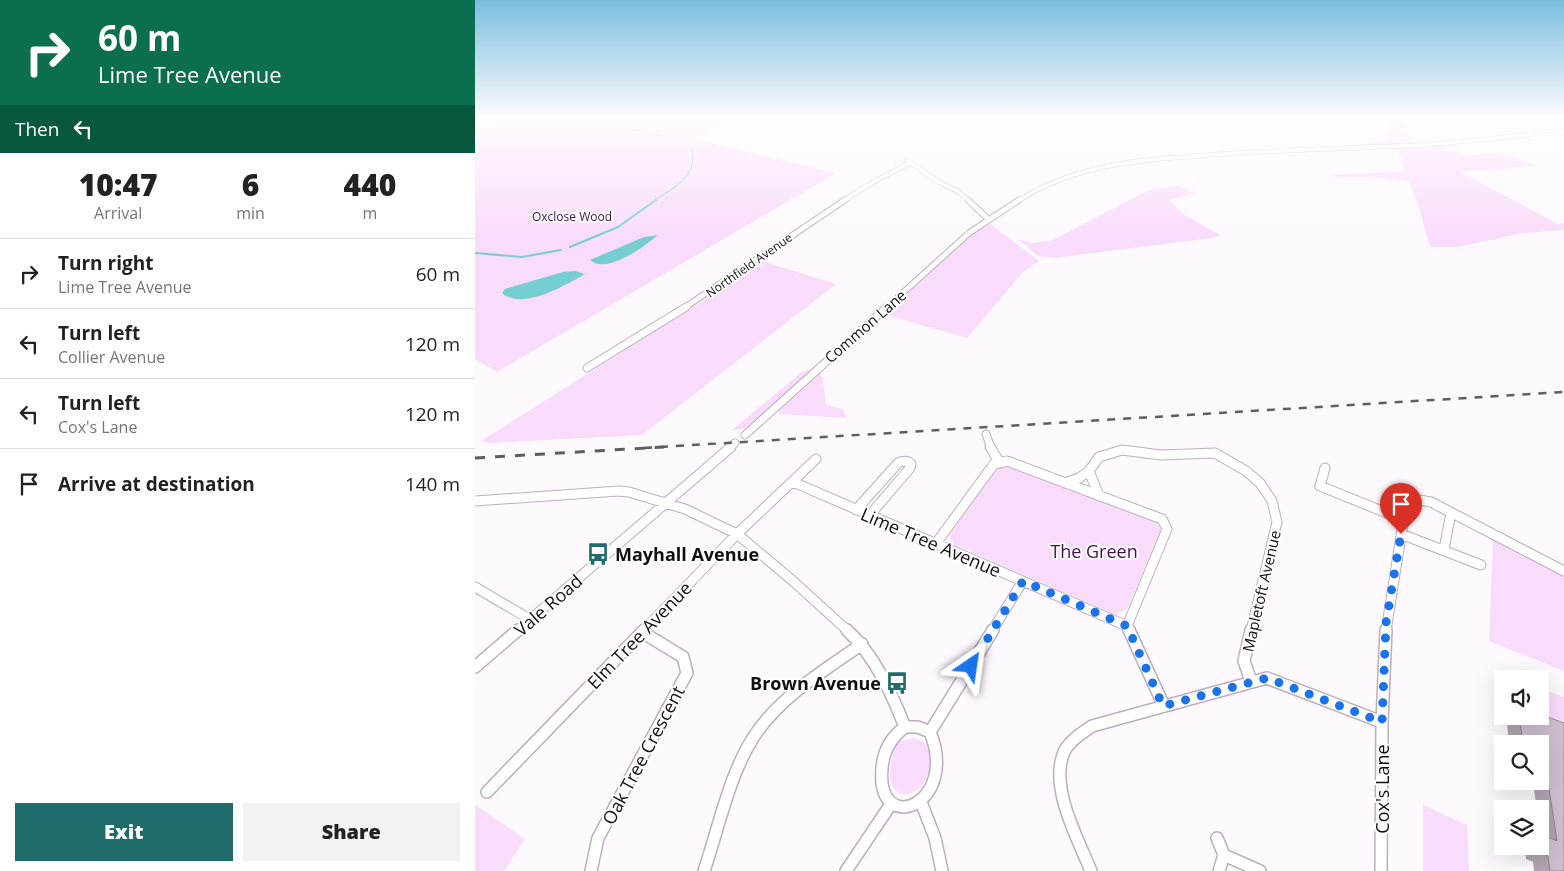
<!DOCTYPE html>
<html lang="en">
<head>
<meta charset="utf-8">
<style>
  body { margin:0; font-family:"Open Sans",sans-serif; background:#f2f2f2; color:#222; height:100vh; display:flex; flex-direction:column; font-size:19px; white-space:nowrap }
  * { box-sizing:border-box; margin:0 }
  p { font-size:16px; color:#767676 }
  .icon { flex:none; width:28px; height:28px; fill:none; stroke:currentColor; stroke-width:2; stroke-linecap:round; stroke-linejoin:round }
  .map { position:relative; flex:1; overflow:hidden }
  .sheet { display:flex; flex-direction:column; background:#fff; width:475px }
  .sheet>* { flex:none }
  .hud { background:#0b6e4f; color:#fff; overflow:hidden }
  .fabs { position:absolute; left:1019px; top:670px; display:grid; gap:10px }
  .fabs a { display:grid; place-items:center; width:55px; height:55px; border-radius:0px; background:#fff; box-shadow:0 5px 20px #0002; font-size:25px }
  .pin { position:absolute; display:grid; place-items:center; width:42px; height:42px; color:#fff; margin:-51px -21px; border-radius:50% 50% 50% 0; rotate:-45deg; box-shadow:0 0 5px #0007 }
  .pin .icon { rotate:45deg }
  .me { position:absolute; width:55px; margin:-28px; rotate:32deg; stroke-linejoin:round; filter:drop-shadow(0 0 4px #0008) }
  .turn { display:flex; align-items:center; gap:18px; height:105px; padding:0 15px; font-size:22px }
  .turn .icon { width:65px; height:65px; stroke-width:2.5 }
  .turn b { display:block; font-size:35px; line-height:42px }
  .then { display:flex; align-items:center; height:48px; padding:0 15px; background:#0003; gap:10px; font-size:19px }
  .eta { display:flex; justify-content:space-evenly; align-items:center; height:85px; text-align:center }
  .eta b { font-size:30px; font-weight:800; line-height:35px }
  .cta { display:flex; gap:10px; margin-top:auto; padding:10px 15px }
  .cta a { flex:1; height:58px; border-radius:0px; background:#216d6e; color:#fff; font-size:20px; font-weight:800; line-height:58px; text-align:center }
  .cta a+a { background:#f2f2f2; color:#222 }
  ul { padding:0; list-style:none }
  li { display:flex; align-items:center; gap:15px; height:70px; padding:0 15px; border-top:1px solid #e0e0e0 }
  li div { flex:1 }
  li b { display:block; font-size:19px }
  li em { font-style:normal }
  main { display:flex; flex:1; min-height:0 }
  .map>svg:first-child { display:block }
</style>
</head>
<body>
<main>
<section class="sheet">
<div class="hud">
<div class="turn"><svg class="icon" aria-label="right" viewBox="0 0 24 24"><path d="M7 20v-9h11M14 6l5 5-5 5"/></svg><div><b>60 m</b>Lime Tree Avenue</div></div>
<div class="then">Then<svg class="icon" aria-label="left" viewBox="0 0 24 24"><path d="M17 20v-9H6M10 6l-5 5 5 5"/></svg></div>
</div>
<div class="eta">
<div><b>10:47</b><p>Arrival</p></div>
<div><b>6</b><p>min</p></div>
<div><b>440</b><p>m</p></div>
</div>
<ul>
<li><svg class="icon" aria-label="right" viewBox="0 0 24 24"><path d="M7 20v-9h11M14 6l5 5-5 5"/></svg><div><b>Turn right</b><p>Lime Tree Avenue</p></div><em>60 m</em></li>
<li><svg class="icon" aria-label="left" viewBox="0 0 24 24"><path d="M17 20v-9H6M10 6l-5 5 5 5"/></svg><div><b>Turn left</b><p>Collier Avenue</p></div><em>120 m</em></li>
<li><svg class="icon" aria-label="left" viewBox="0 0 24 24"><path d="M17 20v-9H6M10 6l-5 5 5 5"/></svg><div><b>Turn left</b><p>Cox's Lane</p></div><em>120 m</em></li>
<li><svg class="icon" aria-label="arrive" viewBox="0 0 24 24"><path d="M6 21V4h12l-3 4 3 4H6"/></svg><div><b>Arrive at destination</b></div><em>140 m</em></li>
</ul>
<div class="cta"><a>Exit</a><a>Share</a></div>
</section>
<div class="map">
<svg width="1089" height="871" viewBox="0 0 1089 871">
  <rect width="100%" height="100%" fill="#fef9ff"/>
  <!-- green -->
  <path fill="#f9dbfb" d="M64,119h199l-45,20 143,34 -339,199 -22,-13v-229z
    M912,119h14l11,27 42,-3 5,2 -19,3 9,4 6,-1 14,4 35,-2 33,13 -77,6 98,52 6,-1v7l-41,3 -66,14h-27l-12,-43 -9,-23 -37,-4h-37l-4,-2 73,-4 -6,-23 -51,-2 38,-4 5,-11z
    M704,186l15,7 -24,7 13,14 37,21 -8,3 -158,20 -16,-2 -20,-17 14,4 21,-3 86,-45 11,-5z
    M514,223l50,38 -16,11 -56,66 -84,-24 86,-80z
    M286,261l75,23 -194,151 -152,8 -9,-2 248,-157z
    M334,370l1,3 -57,52 -6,3 -15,2 71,-59z
    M344,370l4,10 3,25 17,4 3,9 -67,-4 -1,-5z
    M533,466l147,55 6,8 -34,80 -12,6 -162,-71 -4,-9 49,-67z
    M1018,538l71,38v95l-75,-30z
    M1065,686l5,4 19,7v25l-24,-9z
    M439,738c10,3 15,8 16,19 2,43 -47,53 -39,7 1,-8 3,-15 7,-22z
    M0,805l50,34 -21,32h-29z
    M948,805l44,20 2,46h-46z"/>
  <!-- water -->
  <path fill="#75cecf" d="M183,235c-14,12 -52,40 -68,25l54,-23z
    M100,271l10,3c-19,11 -63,37 -83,19l3,-4 58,-17z"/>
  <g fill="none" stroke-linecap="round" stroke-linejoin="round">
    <!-- stream-far1 -->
    <path stroke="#75cecf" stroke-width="1" d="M160,129l8,3
      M173,133l13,3
      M179,201c21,-15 43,-22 38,-52"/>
    <!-- stream -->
    <path stroke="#75cecf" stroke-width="2" d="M95,247l48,-20 38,-27
      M0,253l47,4 39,-7"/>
    <defs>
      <path id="street-far4" d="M432,160l32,22 20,10 10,9
        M368,201l30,-19 37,-19
        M543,201c57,-37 126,-42 192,-46 64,-5 127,-6 190,-9 44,-2 88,-7 132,-12l11,-6 21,-2"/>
      <path id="street-far3" d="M493,200l20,19
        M209,308l161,-108
        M411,308l83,-75 50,-33"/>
      <path id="street-far2" d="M112,368l99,-61
        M511,434l5,14
        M270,435l142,-128
        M254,448l6,-5"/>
      <path id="street-far1" d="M515,447l10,16
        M850,468l-5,18 84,34
        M614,471l10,25
        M318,482l334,144 2,5
        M590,483l14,-5 10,-7 10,-14 23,-7 39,5 54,-2 31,18 14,12 12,18 5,21 -26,109
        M0,501l144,-10 10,1 56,17 52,25 56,47 55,50
        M381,510l42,-47c4,-2 9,-3 13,1l-1,4 -41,48
        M926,534l80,31
        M462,542l57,-78 13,-3 155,58 5,10 -40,97
        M969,549l6,-31
        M0,587l56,33
        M42,631l214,-184
        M168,631l94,-97 79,-75
        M517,631l31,-50
        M911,631l21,-133 24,4 133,69"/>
      <path id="street" d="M372,630c28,26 44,62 58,97
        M654,630l35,76
        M0,667l43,-37
        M776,681l-7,-20 7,-31
        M430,727h13l12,5c30,73 -54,106 -48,37 1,-18 8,-31 23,-42z
        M455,732l63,-102
        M12,792l157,-162
        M446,802l14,36 7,33
        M742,838l7,17 -5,16
        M749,855l36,16
        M116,871l7,-33 89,-165 -4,-16 -41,-25
        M229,871c15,-44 26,-101 53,-139 26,-37 68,-62 105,-88
        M371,871l45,-67
        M616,871c-13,-32 -42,-84 -27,-119 5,-11 18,-19 28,-26l175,-48 115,44
        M906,871l1,-149 4,-92"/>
    </defs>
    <!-- street-far4 casing -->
    <use href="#street-far4" stroke="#bcafbd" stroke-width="5"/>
    <!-- street-far3 casing -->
    <use href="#street-far3" stroke="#bcafbd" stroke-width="7"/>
    <!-- street-far2 casing -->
    <use href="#street-far2" stroke="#bcafbd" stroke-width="9"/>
    <!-- street-far1 casing -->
    <use href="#street-far1" stroke="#bcafbd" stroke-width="11"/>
    <!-- street casing -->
    <use href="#street" stroke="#bcafbd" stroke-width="14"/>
    <!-- street-far4 -->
    <use href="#street-far4" stroke="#fff" stroke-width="4"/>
    <!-- street-far3 -->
    <use href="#street-far3" stroke="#fff" stroke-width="5"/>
    <!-- street-far2 -->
    <use href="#street-far2" stroke="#fff" stroke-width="7"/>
    <!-- street-far1 -->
    <use href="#street-far1" stroke="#fff" stroke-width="9"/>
    <!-- street -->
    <use href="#street" stroke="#fff" stroke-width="11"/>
    <!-- rail-far1 -->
    <path stroke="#615c62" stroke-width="2.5" stroke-dasharray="8 8" stroke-linecap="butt" d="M169,448l920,-56"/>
    <!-- rail -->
    <path stroke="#615c62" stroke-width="3" stroke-dasharray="10 10" stroke-linecap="butt" d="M0,458l189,-11"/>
  </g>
  <!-- wall -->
  <path fill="#b0a4b1" d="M1041,716h8l2,1 1,-1h13l24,155h-30l-1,-9 -7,-3 -1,-13h15v-37h-3l-3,-19 -13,-6v-3h19v-37h-31l-2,-21z"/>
  <!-- building -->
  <path fill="#cdbfce" stroke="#908690" d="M1065,714l24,9v148h-14l-2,-15 -7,-3 -1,-20 17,8 -9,-59 -8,-3v-35h-17l-4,-28h5l11,4v-4h5z"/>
  <!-- sky -->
  <linearGradient id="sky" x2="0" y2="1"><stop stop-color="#7abede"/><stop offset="0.49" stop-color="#fffcff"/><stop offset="1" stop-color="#fffcff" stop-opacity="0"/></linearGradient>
  <rect width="1089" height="241" fill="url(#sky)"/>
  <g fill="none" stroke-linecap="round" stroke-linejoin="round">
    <!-- route -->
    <path stroke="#1a73e8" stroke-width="9" stroke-dasharray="0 16.2" d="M496,666l52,-85 104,45 36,80 104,-28 115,44 4,-99 15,-89"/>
  </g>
  <!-- icons -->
  <defs>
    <symbol id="bus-bare" viewBox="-9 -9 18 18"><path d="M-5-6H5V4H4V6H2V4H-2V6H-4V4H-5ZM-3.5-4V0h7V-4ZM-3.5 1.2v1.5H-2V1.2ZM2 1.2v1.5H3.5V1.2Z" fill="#216d6e" stroke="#fff" stroke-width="2.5" paint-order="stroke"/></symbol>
  </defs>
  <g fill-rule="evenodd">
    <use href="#bus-bare" x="107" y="538" width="32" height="32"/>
    <use href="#bus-bare" x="406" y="667" width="32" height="32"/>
  </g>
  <g text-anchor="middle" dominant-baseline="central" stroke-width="4" stroke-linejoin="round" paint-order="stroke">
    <!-- far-park labels -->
    <g font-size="12" fill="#47104d" stroke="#fff">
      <text x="97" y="216">Oxclose Wood</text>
    </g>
    <!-- far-street labels -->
    <g font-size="12" fill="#130e13" stroke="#fff">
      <text transform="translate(274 265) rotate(-35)">Northfield Avenue</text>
    </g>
    <!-- street labels -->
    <g font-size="15" fill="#130e13" stroke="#fff">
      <text transform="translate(390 326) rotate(-41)">Common Lane</text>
      <text transform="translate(786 591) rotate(-77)">Mapletoft Avenue</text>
    </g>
    <!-- near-street labels -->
    <g font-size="18" fill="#130e13" stroke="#fff">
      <text transform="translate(456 542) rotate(23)">Lime Tree Avenue</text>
      <text transform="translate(73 605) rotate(-41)">Vale Road</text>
      <text transform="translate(164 635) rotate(-46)">Elm Tree Avenue</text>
      <text transform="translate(168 755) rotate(-62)">Oak Tree Crescent</text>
      <text transform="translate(907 789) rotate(-90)">Cox's Lane</text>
    </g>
    <!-- near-park labels -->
    <g font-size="18" fill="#47104d" stroke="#fff">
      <text x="619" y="551">The Green</text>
    </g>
    <!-- near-poi labels -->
    <g font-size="18" font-weight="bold" fill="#130e13" stroke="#fff" text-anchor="start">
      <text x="140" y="554">Mayhall Avenue</text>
      <text x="406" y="683" text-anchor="end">Brown Avenue</text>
    </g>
  </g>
</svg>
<div class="fabs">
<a><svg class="icon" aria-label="sound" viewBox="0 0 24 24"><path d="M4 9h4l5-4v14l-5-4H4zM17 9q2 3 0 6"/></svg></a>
<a><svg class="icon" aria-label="search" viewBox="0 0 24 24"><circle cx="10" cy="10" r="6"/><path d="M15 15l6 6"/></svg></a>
<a><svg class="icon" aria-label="layers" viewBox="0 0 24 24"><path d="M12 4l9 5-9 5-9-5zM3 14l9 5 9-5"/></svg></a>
</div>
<div class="pin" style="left:926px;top:534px;background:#d93025"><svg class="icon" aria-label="arrive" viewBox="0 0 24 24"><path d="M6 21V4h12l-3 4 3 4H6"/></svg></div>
<svg class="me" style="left:496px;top:666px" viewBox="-20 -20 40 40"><path d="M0-17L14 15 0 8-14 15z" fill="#1a73e8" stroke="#fff" stroke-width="4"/></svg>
</div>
</main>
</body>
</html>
